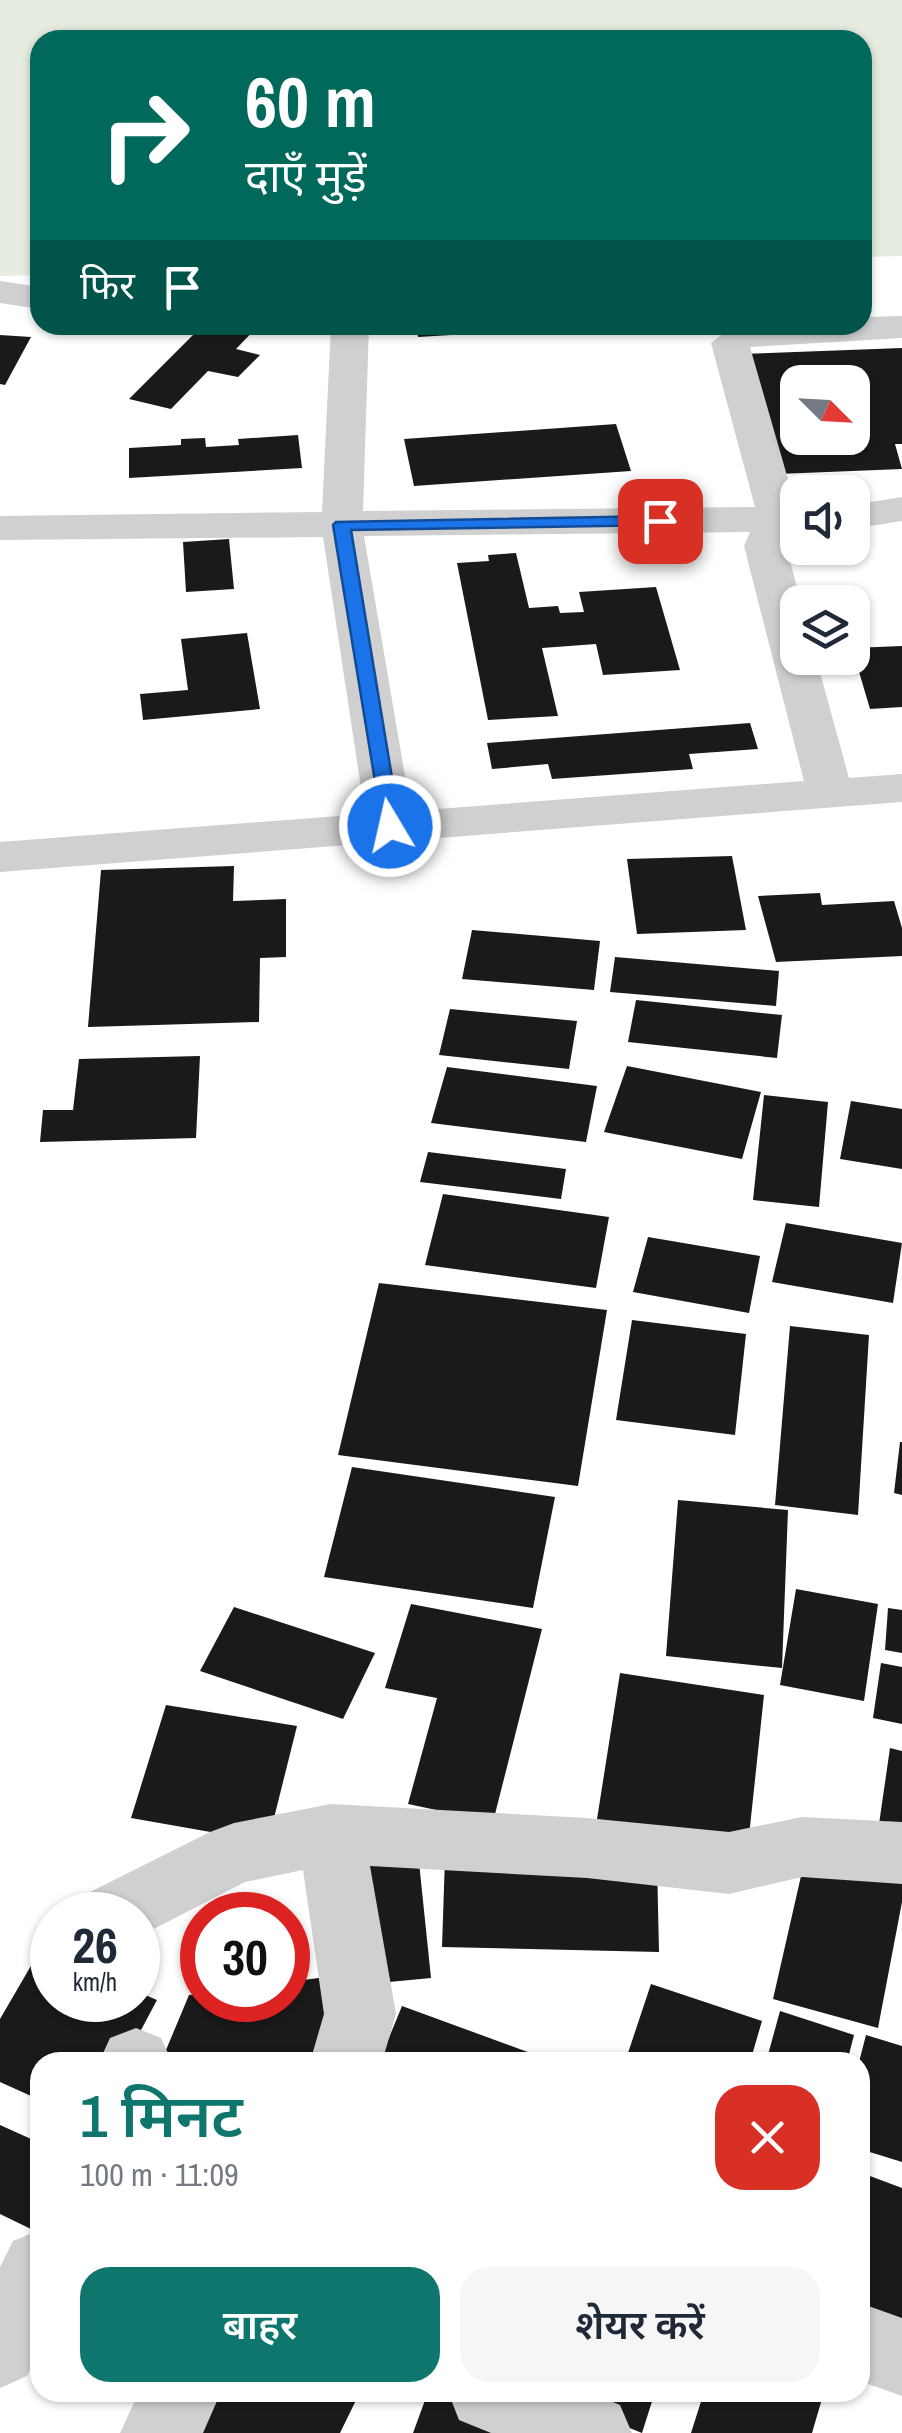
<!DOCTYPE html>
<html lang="hi">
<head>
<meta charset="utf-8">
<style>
  body { margin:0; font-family:"Archivo Narrow","Noto Sans Devanagari",sans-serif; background:#f6f6f7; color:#1f2937; height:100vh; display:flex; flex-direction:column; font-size:38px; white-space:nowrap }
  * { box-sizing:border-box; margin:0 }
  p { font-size:32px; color:#747a83 }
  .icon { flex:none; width:55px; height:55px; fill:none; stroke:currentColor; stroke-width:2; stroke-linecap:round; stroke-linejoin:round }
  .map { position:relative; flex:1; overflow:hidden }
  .drawer { position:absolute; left:30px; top:2052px; width:840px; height:350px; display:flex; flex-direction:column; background:#fff; border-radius:30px; box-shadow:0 2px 8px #0004 }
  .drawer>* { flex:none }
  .banner { position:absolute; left:30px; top:30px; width:842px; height:305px; border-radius:30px; box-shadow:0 2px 8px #0004; background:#00695c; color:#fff; overflow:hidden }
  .needle { width:65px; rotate:114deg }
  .controls { position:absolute; left:780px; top:365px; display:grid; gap:20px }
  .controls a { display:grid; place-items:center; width:90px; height:90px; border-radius:20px; background:#fff; box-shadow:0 2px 8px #0004; font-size:50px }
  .speed { position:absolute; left:30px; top:1892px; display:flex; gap:20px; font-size:50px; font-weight:700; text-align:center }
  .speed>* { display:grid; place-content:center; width:130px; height:130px; border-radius:50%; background:#fff; box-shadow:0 2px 8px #0004; line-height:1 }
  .speed small { font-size:25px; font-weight:400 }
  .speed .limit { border:15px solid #d22; background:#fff; color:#111 }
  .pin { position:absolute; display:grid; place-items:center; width:85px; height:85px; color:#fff; margin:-42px; border-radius:20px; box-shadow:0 5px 15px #0006 }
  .me { position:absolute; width:110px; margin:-55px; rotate:351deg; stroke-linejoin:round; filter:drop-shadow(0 0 8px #0008) }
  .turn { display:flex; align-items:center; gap:35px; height:210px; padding:0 50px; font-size:45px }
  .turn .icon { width:130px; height:130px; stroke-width:2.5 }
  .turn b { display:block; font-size:70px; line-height:85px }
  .then { display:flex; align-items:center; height:95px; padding:0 50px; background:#0003; gap:20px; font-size:38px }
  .round { display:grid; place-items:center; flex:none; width:105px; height:105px; border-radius:30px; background:#f6f6f7 }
  .head { display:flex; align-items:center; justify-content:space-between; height:170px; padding:0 50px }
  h1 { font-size:60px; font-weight:600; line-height:75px; color:#0f766e }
  .button { display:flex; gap:20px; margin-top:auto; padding:20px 50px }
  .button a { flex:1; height:115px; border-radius:30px; background:#0f766e; color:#fff; font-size:40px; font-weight:600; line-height:115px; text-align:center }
  .button a+a { background:#f6f6f7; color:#1f2937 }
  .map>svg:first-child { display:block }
</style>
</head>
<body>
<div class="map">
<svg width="902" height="2433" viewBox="0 0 902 2433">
  <rect width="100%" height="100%" fill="#fff"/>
  <!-- green -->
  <path fill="#e6ecdf" d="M0,0h902v256l-39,1 -1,-217h-822v235l-40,1z"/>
  <!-- building -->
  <path fill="#1a1a1a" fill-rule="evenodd" d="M203,325h56l-23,24 24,6 -22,22 -30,-6 -37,38 -42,-10z
    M416,325h155v3l-153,9z
    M0,335l31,2 -26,48 -5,-1z
    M902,348v96h-7l7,25 -124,5 -37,-120zM798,382h54v56h-54z
    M616,424l15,47 -217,15 -10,-47z
    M298,435l4,33 -173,10v-30l52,-3v-6l24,-1 1,9 33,-2 -1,-6z
    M229,539l5,50 -48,3 -3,-50z
    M516,553l13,55 29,-2 2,7 24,-1 -5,-20 77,-5 24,83 -77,5 -7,-31 -54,4 16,68 -70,4 -31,-157 32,-2 -1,-6z
    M247,633l13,76 -117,11 -3,-26 48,-4 -7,-51z
    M902,646v61l-32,2 -18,-61z
    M750,723l8,26 -69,5 4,15 -141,10 -4,-15 -56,5 -5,-26z
    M732,856l14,74 -109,4 -10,-75z
    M234,866l-1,35 53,-2v58l-26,1 -1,64 -171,5 13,-157z
    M820,893l2,12 72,-4 8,27v28l-126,6 -18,-66z
    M472,930l128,11 -6,49 -132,-11z
    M615,957l164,14 -3,35 -166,-14z
    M636,1000l146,15 -5,43 -149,-16z
    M450,1009l127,12 -8,48 -130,-14z
    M200,1056l-4,82 -156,4 3,-32h30l6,-51z
    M627,1066l134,26 -19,67 -138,-27z
    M447,1067l150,19 -11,56 -155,-19z
    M764,1095l64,7 -9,105 -66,-7z
    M851,1101l51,8v60l-62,-10z
    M428,1152l138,17 -5,30 -141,-17z
    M443,1194l166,23 -13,71 -171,-23z
    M786,1223l116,20 -9,60 -121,-21z
    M648,1237l112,19 -11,57 -116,-21z
    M379,1283l228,27 -29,176 -240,-31z
    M632,1320l114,14 -11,101 -119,-15z
    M790,1326l79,9 -11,180 -83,-10z
    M900,1442h2v53l-8,-2z
    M352,1467l203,30 -22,111 -209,-31z
    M678,1500l110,10 -6,158 -116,-12z
    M796,1589l82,15 -14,97 -84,-16z
    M411,1604l131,25 -49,193 -85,-18 29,-106 -52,-10z
    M234,1607l141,46 -32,66 -143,-48z
    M888,1608l14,2v43l-17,-3z
    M881,1663l21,4v57l-29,-6z
    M620,1673l144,22 -17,160 -152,-23z
    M166,1705l131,21 -29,116 -137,-24z
    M890,1748l12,3v85l-24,-5z
    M417,1843l14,135 -63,6 -11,-136z
    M806,1854l96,26v22l-24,126 -105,-29z
    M445,1858l212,5 2,89 -217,-5z
    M39,1952l13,6v42h86v-8l19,8 -33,62h-84v38l-40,-18v-63z
    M349,1974l-34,88h-154l28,-67 13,-1v6h86v-18z
    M651,1984l111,37 -12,41h-125z
    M402,2006l153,56h-176z
    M780,2011l74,24 -7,27h-81z
    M866,2035l36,11v116l-42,-13 -1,-87z
    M0,2125l40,18v80l-5,8 -35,-17z
    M870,2176l32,12v150l-42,-16v-112z
    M218,2392h142l-20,41h-144z
    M428,2392h12l87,35 -2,6h-112z
    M540,2392h115l-13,41z
    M704,2392h120l-12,41h-121z"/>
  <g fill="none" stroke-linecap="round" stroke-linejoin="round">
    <!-- minor -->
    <path fill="#d0d0d0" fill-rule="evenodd" d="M0,281l40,6v22l-40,-6z
      M902,316v22l-152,9 48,167v25l-12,7 15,56h-3v56h18l33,120 53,-4v28l-902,70v-30l365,-28 -42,-277 -323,3v-24l322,-4 9,-187h38l-6,186 392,-4 -44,-164 23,-18h128v-8zM750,532l-6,14 60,235 -393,30 -47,-275z
      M902,497v24l-50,8v-24z
      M331,1804l256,14 142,14 73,-15 100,5v62l-100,-7 -73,17 -142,-16 -217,-12 26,148 -14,48h-72l14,-48 -21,-144 -58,12 -107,55v-22h-61l11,-22 122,-61 24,-9z
      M136,2028l25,10 11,24h-73l11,-24z
      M40,2230v121l-13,25 -27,12v-121l13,-26z
      M860,2303l42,15v78l-42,-15z
      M139,2392h82l-18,41h-83z
      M448,2392h142l30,13 12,28h-141l-32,-13z"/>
  </g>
  <!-- route -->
  <path fill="#1a73e8" stroke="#114b97" stroke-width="2.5" d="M660,516l8,5 -3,4 -314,5 49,296 -10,6 -7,-2 -50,-305 3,-3z"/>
</svg>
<div class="controls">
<a><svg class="needle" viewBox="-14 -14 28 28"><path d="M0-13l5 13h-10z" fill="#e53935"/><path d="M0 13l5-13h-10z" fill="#747a83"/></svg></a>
<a><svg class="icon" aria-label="sound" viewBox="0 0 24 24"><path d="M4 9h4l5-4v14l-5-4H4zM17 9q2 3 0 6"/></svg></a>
<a><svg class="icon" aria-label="layers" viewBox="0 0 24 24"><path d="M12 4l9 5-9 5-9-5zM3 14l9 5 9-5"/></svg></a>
</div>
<div class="speed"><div>26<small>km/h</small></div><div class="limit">30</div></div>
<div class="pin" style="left:660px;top:521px;background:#d93025"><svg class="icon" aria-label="arrive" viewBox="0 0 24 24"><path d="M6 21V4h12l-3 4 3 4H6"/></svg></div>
<svg class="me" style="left:390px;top:826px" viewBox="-20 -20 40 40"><circle r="17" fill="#1a73e8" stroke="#fff" stroke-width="3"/><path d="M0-11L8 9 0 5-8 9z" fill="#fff"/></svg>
<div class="banner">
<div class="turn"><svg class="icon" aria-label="right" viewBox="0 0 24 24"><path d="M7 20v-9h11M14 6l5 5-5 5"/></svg><div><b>60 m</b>दाएँ मुड़ें</div></div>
<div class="then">फिर<svg class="icon" aria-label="arrive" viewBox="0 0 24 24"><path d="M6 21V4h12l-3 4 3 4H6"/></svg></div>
</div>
<section class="drawer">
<div class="head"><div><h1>1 मिनट</h1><p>100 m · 11:09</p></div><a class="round" style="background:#d93025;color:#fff"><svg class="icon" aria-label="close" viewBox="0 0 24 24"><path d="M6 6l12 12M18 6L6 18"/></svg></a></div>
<div class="button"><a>बाहर</a><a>शेयर करें</a></div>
</section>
</div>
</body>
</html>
